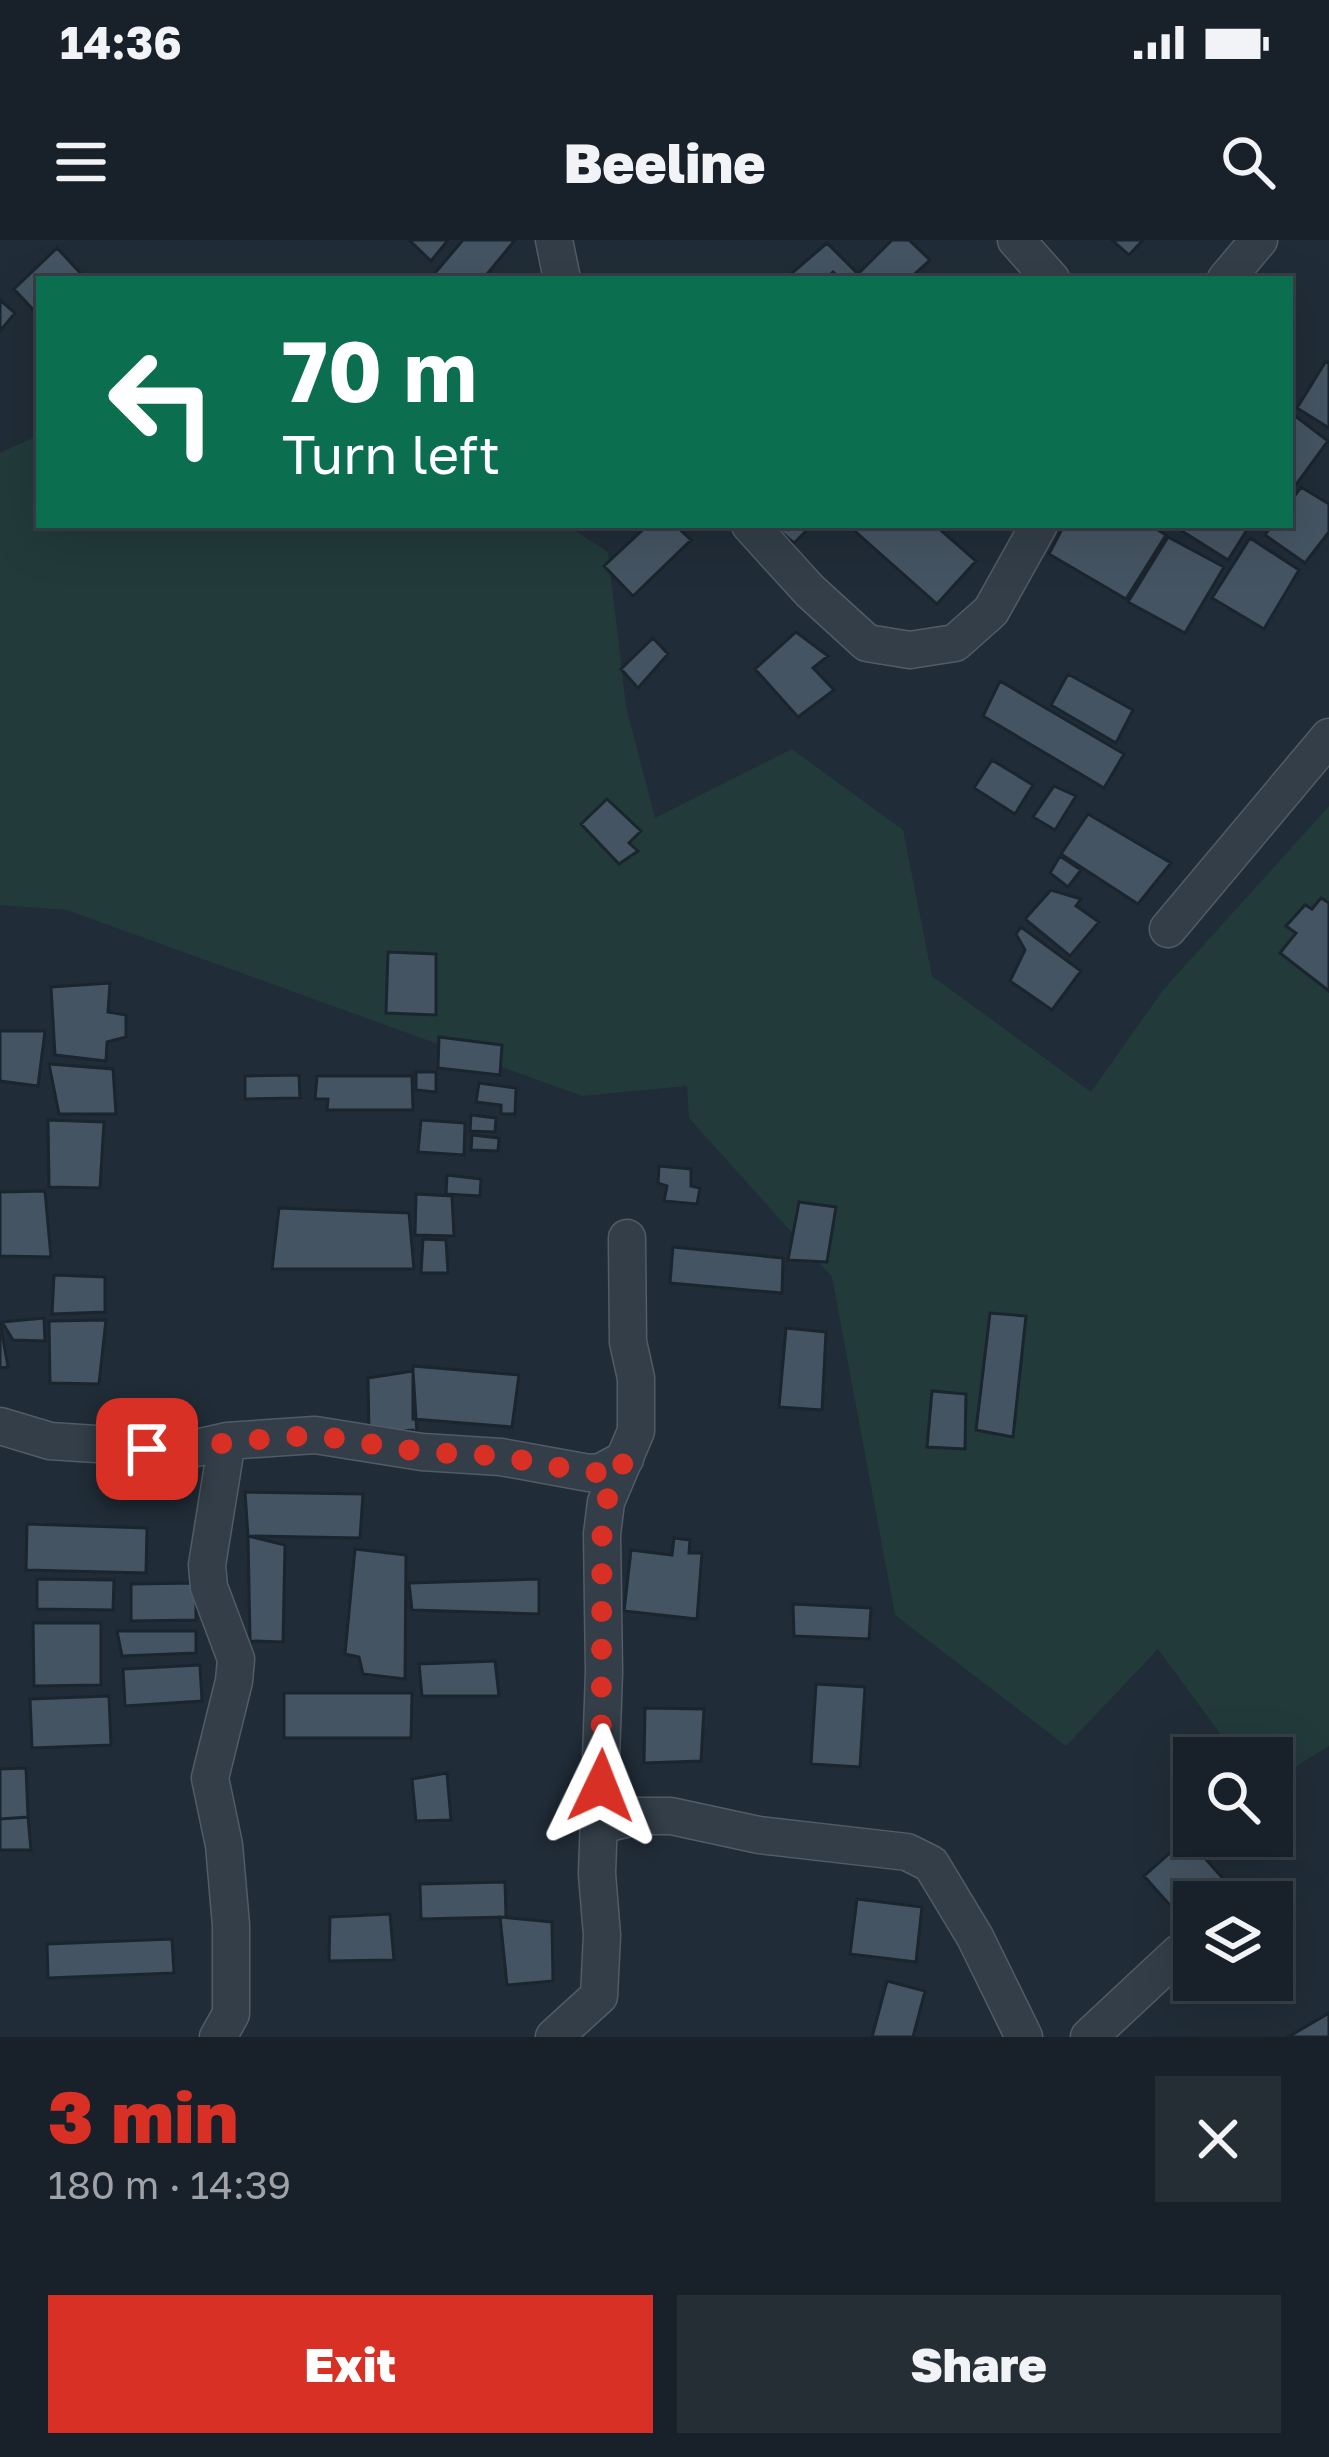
<!DOCTYPE html>
<html lang="en">
<head>
<meta charset="utf-8">
<style>
  body { margin:0; font-family:"Golos Text",sans-serif; background:#252e35; color:#f1f3f6; height:100vh; display:flex; flex-direction:column; font-size:45px; white-space:nowrap }
  * { box-sizing:border-box; margin:0 }
  p { font-size:39px; color:#9fa3a8 }
  .icon { flex:none; width:66px; height:66px; fill:none; stroke:currentColor; stroke-width:2; stroke-linecap:round; stroke-linejoin:round }
  .map { position:relative; height:1797px; overflow:hidden }
  .panel { display:flex; flex-direction:column; background:#182129; flex:1 }
  .panel>* { flex:none }
  .hud { position:absolute; left:36px; top:36px; width:1257px; height:252px; border-radius:0px; box-shadow:0 12px 48px #0002,0 0 0 3px #363e46; background:#0b6e4f; color:#fff; overflow:hidden }
  .buttons { position:absolute; left:1173px; top:1497px; display:grid; gap:24px }
  .buttons a { display:grid; place-items:center; width:120px; height:120px; border-radius:0px; background:#182129; box-shadow:0 12px 48px #0002,0 0 0 3px #363e46; font-size:60px }
  .pin { position:absolute; display:grid; place-items:center; width:102px; height:102px; color:#fff; margin:-51px; border-radius:24px; box-shadow:0 6px 18px #0006 }
  .me { position:absolute; width:132px; margin:-66px; rotate:2deg; stroke-linejoin:round; filter:drop-shadow(0 0 9px #0008) }
  .turn { display:flex; align-items:center; gap:42px; height:252px; padding:0 48px; font-size:54px }
  .turn .icon { width:156px; height:156px; stroke-width:2.5 }
  .turn b { display:block; font-size:84px; line-height:102px }
  .round { display:grid; place-items:center; flex:none; width:126px; height:126px; border-radius:0px; background:#252e35 }
  .headline { display:flex; align-items:center; justify-content:space-between; height:204px; padding:0 48px }
  h1 { font-size:72px; font-weight:800; line-height:90px; color:#d93025 }
  .primary-button { display:flex; gap:24px; margin-top:auto; padding:24px 48px }
  .primary-button a { flex:1; height:138px; border-radius:0px; background:#d93025; color:#fff; font-size:48px; font-weight:800; line-height:138px; text-align:center }
  .primary-button a+a { background:#252e35; color:#f1f3f6 }
  .status { display:flex; justify-content:space-between; align-items:center; height:84px; padding:0 60px; background:#182129; direction:ltr }
  .status svg { height:33px; fill:currentColor }
  header { display:flex; justify-content:space-between; align-items:center; height:156px; padding:0 48px; background:#182129; font-size:54px; font-weight:800 }
  .map>svg:first-child { display:block }
</style>
</head>
<body>
<div class="status"><b>14:36</b><svg viewBox="0 0 49 12"><path d="M0 12V9h3v3zM5 12V6h3v6zM10 12V3h3v9zM15 12V0h3v12zM26 1h20v11H26zM47 4h2v5h-2z"/></svg></div>
<header><svg class="icon" aria-label="menu" viewBox="0 0 24 24"><path d="M4 6h16M4 12h16M4 18h16"/></svg>Beeline<svg class="icon" aria-label="search" viewBox="0 0 24 24"><circle cx="10" cy="10" r="6"/><path d="M15 15l6 6"/></svg></header>
<div class="map">
<svg width="1329" height="1797" viewBox="0 0 1329 1797">
  <rect width="100%" height="100%" fill="#202c37"/>
  <!-- green -->
  <path fill="#223a3a" d="M39,195v90h527l42,27 18,154 29,112 137,-69 111,81 29,146 159,116 72,-102 166,-184v940l-57,35v-23h-34l-80,-109 -92,97 -171,-131 -63,-338 -143,-159 -2,-32 -105,10 -515,-186 -67,-5v-452z"/>
  <!-- building -->
  <path fill="#455462" stroke="#1b252e" stroke-width="3" d="M409,0h39l-17,21z
    M463,0h52l-32,39h-41l-7,-6z
    M892,0h17l21,20 -21,19h-68l-8,-7 -7,7h-41l42,-36 31,31z
    M1112,0h31l-14,15z
    M57,8l29,31h-47v37l-25,-27z
    M0,60l15,13 -15,18z
    M1326,121l3,2v65l-32,-20z
    M1290,172l38,29 -38,52z
    M1301,247l28,17v28l-24,31 -40,-28 7,-10h18v-23z
    M648,285h27l16,15 -58,56 -29,-30z
    M772,285h40l-18,18z
    M848,285h87l41,36 -39,43z
    M1064,285h86l16,10 -40,64 -77,-45z
    M1186,285h64l-22,35 -46,-29z
    M1168,297l56,30 -39,66 -57,-31z
    M1250,298l49,32 -35,59 -52,-31z
    M796,392l32,24 -15,12 21,22 -36,27 -43,-48z
    M653,398l15,16 -30,34 -17,-19z
    M1068,434l65,36 -17,33 -65,-38z
    M1000,441l124,73 -20,34 -121,-72z
    M992,520l41,25 -18,29 -41,-26z
    M1054,546l22,10 -21,34 -22,-13z
    M607,559l34,32 -12,12 9,8 -19,13 -38,-40z
    M1088,574l83,49 -33,41 -77,-50z
    M1060,616l21,14 -13,17 -18,-14z
    M1051,650l30,9 -5,7 23,16 -29,34 -45,-37z
    M1321,658l8,5v88l-49,-38 16,-20 -10,-7 19,-21 7,4z
    M1021,687l60,44 -29,39 -42,-29 15,-31 -9,-16z
    M388,712l48,2v61l-50,-2z
    M110,743l-2,29 18,3v22l-19,5 -1,19 -51,-6 -4,-68z
    M0,791h45l-7,55 -38,-5z
    M439,797l63,8 -2,30 -62,-7z
    M49,824l64,5 3,45h-57z
    M416,832h20v20l-20,-2z
    M299,835l1,23 -55,1v-23z
    M317,836h95l1,34h-86l1,-11h-13z
    M479,843l37,5 -1,26h-14v-9l-25,-3z
    M471,875l25,3 -1,14 -25,-1z
    M48,880l56,2 -4,66 -51,-1z
    M421,880l44,3 -1,32 -46,-3z
    M472,895l27,3 -1,13 -27,-1z
    M659,926l32,3v17l9,2 -3,16 -33,-3 3,-15 -9,-3z
    M447,935l34,4 -1,17 -34,-2z
    M45,951l6,66 -51,-1v-64z
    M416,954l36,2 2,40 -39,-1z
    M799,962l37,5 -9,55 -39,-2z
    M279,968l130,5 5,56h-142z
    M423,999l23,1 2,33h-27z
    M673,1007l110,11 -1,35 -112,-10z
    M54,1035l51,2v35l-53,2z
    M990,1073l36,3 -13,121 -37,-7z
    M44,1078l1,23 -32,-1 -11,-18z
    M106,1080l-7,64 -49,-1 -1,-62z
    M0,1082l8,45 -8,1z
    M786,1088l40,4 -4,78 -43,-3z
    M413,1126l106,9 -7,52 -99,-8z
    M413,1131l4,63 -4,-4 -44,4 -1,-56z
    M932,1151l34,3 -1,55 -38,-2z
    M245,1252l118,2 -3,44 -112,-2z
    M27,1284l120,4 -1,45 -120,-3z
    M248,1296l37,9 -2,97 -33,-1z
    M674,1298l16,2 -1,13h13l-5,66 -73,-8 7,-61 41,5z
    M355,1309l51,6 -1,124 -42,-5 -4,-17 -14,-3z
    M37,1339l77,1 -1,30 -76,-1z
    M539,1339v35l-127,-4 -3,-27z
    M196,1343v37l-65,1v-37z
    M793,1364l78,4 -2,31 -75,-3z
    M33,1383h68v62l-67,1z
    M117,1391h79v22l-74,3z
    M495,1421l4,35h-77l-3,-32z
    M200,1425l2,36 -77,5 -2,-37z
    M816,1444l49,3 -5,80 -49,-3z
    M284,1453h128l-1,45h-127z
    M109,1456l2,49 -79,3 -2,-49z
    M645,1468l59,1 -3,52 -57,2z
    M26,1528l2,49 -28,2v-50z
    M447,1533l4,47 -35,1 -4,-42z
    M28,1577l3,33h-31v-31z
    M1187,1598l47,53 -13,11h-27l-3,27 -47,-53z
    M505,1642l1,35 -85,2 -1,-35z
    M857,1659l65,8 -6,55 -66,-8z
    M390,1674l4,46 -65,1 1,-44z
    M500,1677l52,5 1,59 -46,4z
    M172,1699l2,34 -126,5 -1,-34z
    M887,1741l38,10 -12,46h-41z
    M1329,1773v24h-41z"/>
  <g fill="none" stroke-linecap="round" stroke-linejoin="round">
    <defs>
      <path id="minor" d="M554,0l8,39
        M1016,0l35,39
        M1226,39l33,-39
        M750,285l60,66 57,52 43,7 45,-7 36,-32 48,-86
        M1168,689l161,-192
        M0,1186l50,15 137,9 40,-9 88,-6 107,17 79,5 88,16 12,-1 24,-13
        M600,1585l38,-9h33l88,19 148,17 24,12 44,73 49,100
        M218,1797l13,-23v-89l-7,-80 -14,-67 24,-97 2,-22 -27,-72 -2,-22 20,-124
        M554,1797l45,-41 3,-61 -5,-61 7,-202 -2,-138 4,-32 30,-71v-53l-8,-36 -1,-104
        M1089,1797l90,-84"/>
    </defs>
    <!-- minor casing -->
    <use href="#minor" stroke="#515c66" stroke-width="39"/>
    <!-- minor -->
    <use href="#minor" stroke="#333e48" stroke-width="36"/>
  </g>
  <g fill="none" stroke-linecap="round" stroke-linejoin="round">
    <!-- route -->
    <path stroke="#d93025" stroke-width="21" stroke-dasharray="0 37.8" d="M147,1209l52,1 28,-8 88,-7 107,17 79,4 88,17 12,-1 24,-13 -19,43 -4,32 -1,252"/>
  </g>
</svg>
<div class="buttons">
<a><svg class="icon" aria-label="search" viewBox="0 0 24 24"><circle cx="10" cy="10" r="6"/><path d="M15 15l6 6"/></svg></a>
<a><svg class="icon" aria-label="layers" viewBox="0 0 24 24"><path d="M12 4l9 5-9 5-9-5zM3 14l9 5 9-5"/></svg></a>
</div>
<div class="pin" style="left:147px;top:1209px;background:#d93025"><svg class="icon" aria-label="arrive" viewBox="0 0 24 24"><path d="M6 21V4h12l-3 4 3 4H6"/></svg></div>
<svg class="me" style="left:601px;top:1546px" viewBox="-20 -20 40 40"><path d="M0-17L14 15 0 8-14 15z" fill="#d93025" stroke="#fff" stroke-width="4"/></svg>
<div class="hud">
<div class="turn"><svg class="icon" aria-label="left" viewBox="0 0 24 24"><path d="M17 20v-9H6M10 6l-5 5 5 5"/></svg><div><b>70 m</b>Turn left</div></div>
</div>
</div>
<section class="panel">
<div class="headline"><div><h1>3 min</h1><p>180 m · 14:39</p></div><a class="round"><svg class="icon" aria-label="close" viewBox="0 0 24 24"><path d="M6 6l12 12M18 6L6 18"/></svg></a></div>
<div class="primary-button"><a>Exit</a><a>Share</a></div>
</section>
</body>
</html>
